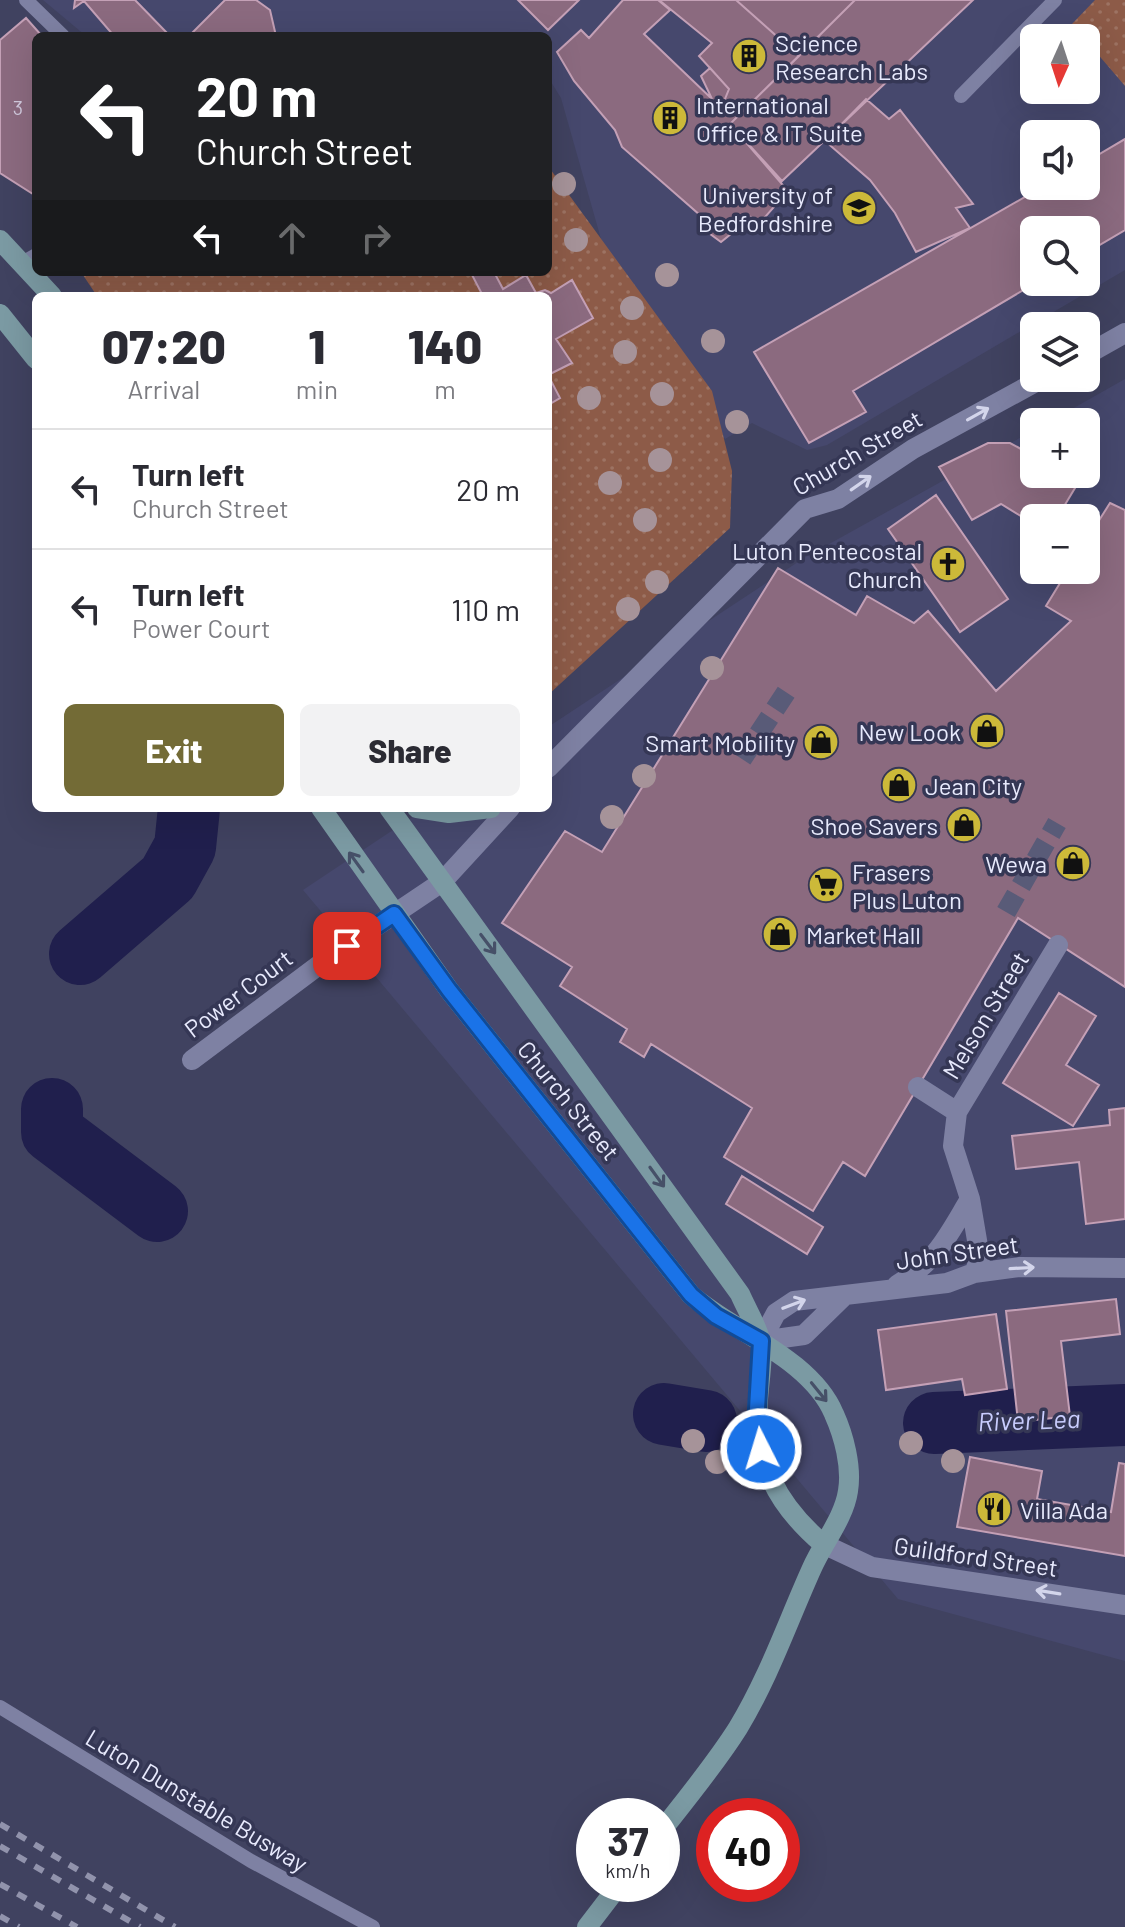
<!DOCTYPE html>
<html lang="en">
<head>
<meta charset="utf-8">
<style>
  body { margin:0; font-family:Barlow,sans-serif; background:#f2f2f3; color:#2b2b33; height:100vh; display:flex; flex-direction:column; font-size:30px; white-space:nowrap }
  * { box-sizing:border-box; margin:0 }
  p { font-size:26px; color:#7c7c81 }
  .icon { flex:none; width:44px; height:44px; fill:none; stroke:currentColor; stroke-width:2; stroke-linecap:round; stroke-linejoin:round }
  .map { position:relative; flex:1; overflow:hidden }
  .details { position:absolute; left:32px; top:292px; width:520px; height:520px; display:flex; flex-direction:column; background:#fff; border-radius:12px; box-shadow:0 8px 32px #0002 }
  .details>* { flex:none }
  .banner { position:absolute; left:32px; top:32px; width:520px; height:244px; border-radius:12px; box-shadow:0 8px 32px #0002; background:#202124; color:#fff; overflow:hidden }
  .needle { width:52px; rotate:183deg }
  .buttons { position:absolute; left:1020px; top:24px; display:grid; gap:16px }
  .buttons a { display:grid; place-items:center; width:80px; height:80px; border-radius:12px; background:#fff; box-shadow:0 8px 32px #0002; font-size:40px }
  .speed { position:absolute; left:576px; top:1798px; display:flex; gap:16px; font-size:40px; font-weight:700; text-align:center }
  .speed>* { display:grid; place-content:center; width:104px; height:104px; border-radius:50%; background:#fff; box-shadow:0 8px 32px #0002; line-height:1 }
  .speed small { font-size:20px; font-weight:400 }
  .speed .limit { border:12px solid #d22; background:#fff; color:#111 }
  .pin { position:absolute; display:grid; place-items:center; width:68px; height:68px; color:#fff; margin:-34px; border-radius:16px; box-shadow:0 4px 12px #0006 }
  .me { position:absolute; width:88px; margin:-44px; rotate:355deg; stroke-linejoin:round; filter:drop-shadow(0 0 6px #0008) }
  .turn { display:flex; align-items:center; gap:28px; height:168px; padding:0 32px; font-size:36px }
  .turn .icon { width:104px; height:104px; stroke-width:2.5 }
  .turn b { display:block; font-size:56px; line-height:68px }
  .lanes { display:flex; align-items:center; height:76px; padding:0 32px; background:#0003; justify-content:center; gap:40px; direction:ltr }
  .lanes .off { opacity:.35 }
  .eta { display:flex; justify-content:space-evenly; align-items:center; height:136px; text-align:center }
  .eta b { font-size:48px; font-weight:800; line-height:56px }
  .primary-button { display:flex; gap:16px; margin-top:auto; padding:16px 32px }
  .primary-button a { flex:1; height:92px; border-radius:12px; background:#736b36; color:#fff; font-size:32px; font-weight:800; line-height:92px; text-align:center }
  .primary-button a+a { background:#f2f2f3; color:#2b2b33 }
  ul { padding:0; list-style:none }
  li { display:flex; align-items:center; gap:24px; height:120px; padding:0 32px; border-top:2px solid #e1e1e2 }
  li div { flex:1 }
  li b { display:block; font-size:30px }
  li em { font-style:normal }
  .map>svg:first-child { display:block }
</style>
</head>
<body>
<div class="map">
<svg width="1125" height="1927" viewBox="0 0 1125 1927">
  <defs>
    <pattern id="grass-dots" width="8" height="8" patternUnits="userSpaceOnUse" patternTransform="scale(2)"><rect width="8" height="8" fill="#8d5b48"/><path d="M2 2h.1M6 6h.1" fill="none" stroke="#9d7363" stroke-width="1.8" stroke-linecap="round"/></pattern>
  </defs>
  <rect width="100%" height="100%" fill="#404260"/>
  <!-- built -->
  <path fill="#46486d" fill-rule="evenodd" d="M43,0h1082v270l-298,175 -20,5 -55,-27 -27,16 -94,-142 -30,-58 -40,-141 -13,-21v-41h-462zM1034,38h52v52h-52zM1034,134h52v52h-52zM1034,230h52v52h-52z
    M1125,379v1282l-227,-62 -595,-709 123,-82h122v-81l256,-169 230,-128v44h52v-52h-37zM1034,518h52v52h-52z"/>
  <!-- grass -->
  <path fill="url(#grass-dots)" d="M1095,0h30v86l-53,-62z
    M548,166l164,225 20,80 -2,57 -182,167v-399h-451l-14,-21 4,-3h461z"/>
  <g fill="none" stroke-linecap="round" stroke-linejoin="round">
    <!-- river -->
    <path stroke="#201f4d" stroke-width="62" d="M80,954l88,-76 17,-31 4,-39
      M52,1109v23l105,79
      M664,1414l42,7
      M934,1423l191,-8"/>
  </g>
  <!-- building -->
  <path fill="#8b6a7f" stroke="#c4a0b6" stroke-width="2" d="M75,0h60l35,36h-56l-30,-35 -10,7z
    M225,0h31l14,10 6,26h-87z
    M518,0h61l-31,30z
    M623,0h35l12,10 -26,24 68,65 -11,-23 9,-8 19,21 -4,10 17,13 -12,12 58,67 -29,33 -8,-7 -7,14 -13,3 -10,8 -19,-14 7,-5 -87,-76 -7,-17 -41,-49 -17,-29 24,-22 8,8z
    M659,0h77l63,56 -57,56 -17,-13 4,-10 -30,-33 13,-13z
    M736,0h119l-56,56z
    M855,0h118l-191,181 -52,-57z
    M26,18l16,18h-6v160l-36,-23v-133z
    M866,99l23,20 11,-9 73,94 -17,4 14,20 -54,24 -21,-39 -25,-33 -45,-39z
    M1125,139v91l-39,23v-23h-52v52h3l-184,109 13,21 -57,31 -55,-91 290,-166h42v-24z
    M494,272l9,17 23,-14 10,18 9,-3 6,3 21,-13 21,38 -37,21 16,24 -24,12 12,23 -12,7v-109h-65l-12,-23z
    M988,443h22l24,13v18h30l14,9 -21,35h-23v6l-33,-20 -29,16 -33,-53z
    M936,495l72,104 -48,33 -72,-103z
    M1110,503l15,7v477l-107,-69 -153,258 -22,-14 -30,49 -89,-54 28,-49 -101,-64 -7,13 -24,-15 7,-13 -67,-43 12,-19 -70,-44 63,-92 37,21 176,-284 78,47 11,-19 47,27 14,-12 68,80 75,-70 -25,-15 22,-36h18v-29z
    M1059,993l37,23 -30,49 33,20 -26,41 -70,-43z
    M1125,1108v111l-39,5 -7,-62 -63,7 -4,-33 98,-11 -1,-15z
    M742,1176l81,51 -16,27 -81,-50z
    M1116,1299l4,35 -59,7 9,75 -52,6 -12,-111z
    M996,1314l11,75 -42,6 -3,-16 -76,11 -8,-60z
    M970,1457l72,14 -5,28 74,13 8,-49 6,1v92l-168,-29z"/>
  <g fill="none" stroke-linecap="round" stroke-linejoin="round">
    <!-- street-tunnel -->
    <path stroke="#595b78" stroke-width="20" stroke-dasharray="20 10" stroke-linecap="butt" d="M742,759l45,-68
      M1006,912l51,-89"/>
    <!-- lane -->
    <path stroke="#7e81a3" stroke-width="14" d="M26,0l37,36
      M961,96l94,-96
      M22,263l14,-8
      M0,1707l251,154 122,66"/>
    <!-- street -->
    <path stroke="#7e81a3" stroke-width="20" d="M1086,355l39,-22
      M548,768l257,-259 33,-10 75,-50 130,-71
      M192,1060l131,-98 119,-80 68,-74
      M918,1087l39,25
      M974,1273l6,-15 -10,-59 -17,-53 4,-34 101,-167
      M897,1285c41,-26 49,-46 73,-86
      M761,1341l15,-28 18,-12 153,-18 27,-10 46,-6 105,1
      M761,1341l43,-6 41,-40
      M823,1544l49,23 253,38"/>
    <!-- secondary -->
    <path stroke="#7b9aa3" stroke-width="20" d="M0,240l52,56
      M0,314l36,45
      M321,808l128,182 242,305c43,37 120,64 143,119 10,22 18,53 14,77 -4,27 -25,52 -36,77 -24,53 -43,109 -74,160 -22,35 -50,69 -76,102
      M389,808l351,486c6,14 16,30 20,45 4,17 -1,43 -2,61 -3,62 18,104 65,144
      M417,808l32,5 42,-5
      M587,1927l33,-43"/>
    <!-- rail -->
    <path stroke="#9193ac" stroke-width="6" stroke-dasharray="10 10" stroke-linecap="butt" d="M0,1824l175,103
      M0,1846l140,81
      M0,1884l77,43
      M0,1916l19,11"/>
  </g>
  <!-- trees -->
  <g fill="#a69399">
    <circle cx="564" cy="184" r="12"/>
    <circle cx="576" cy="240" r="12"/>
    <circle cx="667" cy="275" r="12"/>
    <circle cx="632" cy="308" r="12"/>
    <circle cx="713" cy="341" r="12"/>
    <circle cx="625" cy="352" r="12"/>
    <circle cx="662" cy="394" r="12"/>
    <circle cx="589" cy="398" r="12"/>
    <circle cx="737" cy="422" r="12"/>
    <circle cx="660" cy="460" r="12"/>
    <circle cx="610" cy="483" r="12"/>
    <circle cx="645" cy="520" r="12"/>
    <circle cx="657" cy="582" r="12"/>
    <circle cx="628" cy="609" r="12"/>
    <circle cx="712" cy="668" r="12"/>
    <circle cx="644" cy="776" r="12"/>
    <circle cx="612" cy="817" r="12"/>
    <circle cx="693" cy="1441" r="12"/>
    <circle cx="911" cy="1443" r="12"/>
    <circle cx="953" cy="1461" r="12"/>
    <circle cx="717" cy="1462" r="12"/>
  </g>
  <!-- one-way arrows -->
  <defs><path id="oneway-shaft" d="M-6 0H5M1.5-3L5.5 0L1.5 3" fill="none" stroke-width="1.6" stroke-linecap="round" stroke-linejoin="round" transform="scale(2)"/></defs>
  <g stroke="#d3d5eb">
    <use href="#oneway-shaft" transform="translate(978 414) rotate(-29)"/>
    <use href="#oneway-shaft" transform="translate(861 483) rotate(-35)"/>
    <use href="#oneway-shaft" transform="translate(1022 1268) rotate(-3)"/>
    <use href="#oneway-shaft" transform="translate(794 1304) rotate(-21)"/>
    <use href="#oneway-shaft" transform="translate(1048 1592) rotate(-171)"/>
  </g>
  <g stroke="#465068">
    <use href="#oneway-shaft" transform="translate(356 862) rotate(-126)"/>
    <use href="#oneway-shaft" transform="translate(488 944) rotate(53)"/>
    <use href="#oneway-shaft" transform="translate(657 1177) rotate(54)"/>
    <use href="#oneway-shaft" transform="translate(819 1392) rotate(51)"/>
  </g>
  <g fill="none" stroke-linecap="round" stroke-linejoin="round">
    <defs>
      <path id="route" d="M347,946l47,-32 55,76 242,305 25,21 45,25 -4,68 4,40"/>
    </defs>
    <!-- route casing -->
    <use href="#route" stroke="#114b97" stroke-width="20"/>
    <!-- route -->
    <use href="#route" stroke="#1a73e8" stroke-width="14"/>
  </g>
  <!-- icons -->
  <defs>
    <symbol id="building-disc" viewBox="-11 -11 22 22"><circle r="9.5" fill="#ccb939" stroke="#353755"/><path d="M-4-6H4V6H1V3H-1V6H-4ZM-2.5-4.3h1.7v1.8h-1.7ZM.8-4.3h1.7v1.8H.8ZM-2.5-1h1.7V.8h-1.7ZM.8-1h1.7V.8H.8Z" fill="#111"/></symbol>
    <symbol id="university-disc" viewBox="-11 -11 22 22"><circle r="9.5" fill="#ccb939" stroke="#353755"/><path d="M0-5L7-2L0 1L-7-2ZM-4 1L0 2.5L4 1V4Q0 6-4 4Z" fill="#111"/></symbol>
    <symbol id="church-disc" viewBox="-11 -11 22 22"><circle r="9.5" fill="#ccb939" stroke="#353755"/><path d="M-1.2-6h2.4v3.5h3.3v2.4h-3.3V6h-2.4V-.1h-3.3v-2.4h3.3Z" fill="#111"/></symbol>
    <symbol id="shop-disc" viewBox="-11 -11 22 22"><circle r="9.5" fill="#ccb939" stroke="#353755"/><path d="M-5-2.5h2.3a2.7 3.5 0 0 1 5.4 0H5L5.5 6h-11ZM-1.5-2.5h3a1.5 2.3 0 0 0-3 0Z" fill="#111"/></symbol>
    <symbol id="supermarket-disc" viewBox="-11 -11 22 22"><circle r="9.5" fill="#ccb939" stroke="#353755"/><path d="M-6-5.5h2.5l.6 2H6L4.5 2H-2.5L-4.4-4H-6ZM-1.5 3.2a1.3 1.3 0 1 0 .1 0ZM3 3.2a1.3 1.3 0 1 0 .1 0Z" fill="#111"/></symbol>
    <symbol id="restaurant-disc" viewBox="-11 -11 22 22"><circle r="9.5" fill="#ccb939" stroke="#353755"/><path d="M-5-6h1v4h1v-4h1v4h1v-4h1v5L-1.5 .5V6h-2V.5L-5-1ZM5-6V6H3V1.5H1.5Q1.5-4 5-6Z" fill="#111"/></symbol>
  </defs>
  <g fill-rule="evenodd">
    <use href="#building-disc" x="729" y="36" width="40" height="40"/>
    <use href="#building-disc" x="650" y="98" width="40" height="40"/>
    <use href="#university-disc" x="839" y="188" width="40" height="40"/>
    <use href="#church-disc" x="928" y="544" width="40" height="40"/>
    <use href="#shop-disc" x="967" y="711" width="40" height="40"/>
    <use href="#shop-disc" x="801" y="722" width="40" height="40"/>
    <use href="#shop-disc" x="879" y="765" width="40" height="40"/>
    <use href="#shop-disc" x="944" y="805" width="40" height="40"/>
    <use href="#shop-disc" x="1053" y="843" width="40" height="40"/>
    <use href="#supermarket-disc" x="806" y="865" width="40" height="40"/>
    <use href="#shop-disc" x="760" y="914" width="40" height="40"/>
    <use href="#restaurant-disc" x="974" y="1489" width="40" height="40"/>
  </g>
  <g text-anchor="middle" dominant-baseline="central" stroke-width="7" stroke-linejoin="round" paint-order="stroke">
    <!-- number labels -->
    <g font-size="20" fill="#d1cade">
      <text x="18" y="107">3</text>
    </g>
    <!-- poi labels -->
    <g font-size="24" fill="#e8eafd" stroke="#353755" text-anchor="start">
      <text x="775" y="42">Science<tspan x="775" dy="28">Research Labs</tspan></text>
      <text x="696" y="104">International<tspan x="696" dy="28">Office &amp; IT Suite</tspan></text>
      <text x="833" y="194" text-anchor="end">University of<tspan x="833" dy="28">Bedfordshire</tspan></text>
      <text x="922" y="550" text-anchor="end">Luton Pentecostal<tspan x="922" dy="28">Church</tspan></text>
      <text x="961" y="731" text-anchor="end">New Look</text>
      <text x="795" y="742" text-anchor="end">Smart Mobility</text>
      <text x="925" y="785">Jean City</text>
      <text x="938" y="825" text-anchor="end">Shoe Savers</text>
      <text x="1047" y="863" text-anchor="end">Wewa</text>
      <text x="852" y="871">Frasers<tspan x="852" dy="28">Plus Luton</tspan></text>
      <text x="806" y="934">Market Hall</text>
      <text x="1020" y="1509">Villa Ada</text>
    </g>
    <!-- street labels -->
    <g font-size="24" fill="#e8eafd" stroke="#353755">
      <text transform="translate(857 452) rotate(-30)">Church Street</text>
      <text transform="translate(238 993) rotate(-37)">Power Court</text>
      <text transform="translate(985 1015) rotate(-59)">Melson Street</text>
      <text transform="translate(569 1100) rotate(51)">Church Street</text>
      <text transform="translate(957 1252) rotate(-8)">John Street</text>
      <text transform="translate(976 1556) rotate(8)">Guildford Street</text>
      <text transform="translate(197 1800) rotate(31)">Luton Dunstable Busway</text>
    </g>
    <!-- water labels -->
    <g font-size="26" font-style="italic" fill="#c9cdfe" stroke="#353755">
      <text transform="translate(1029 1419) rotate(-2)">River Lea</text>
    </g>
  </g>
</svg>
<div class="buttons">
<a><svg class="needle" viewBox="-14 -14 28 28"><path d="M0-13l5 13h-10z" fill="#e53935"/><path d="M0 13l5-13h-10z" fill="#7c7c81"/></svg></a>
<a><svg class="icon" aria-label="sound" viewBox="0 0 24 24"><path d="M4 9h4l5-4v14l-5-4H4zM17 9q2 3 0 6"/></svg></a>
<a><svg class="icon" aria-label="search" viewBox="0 0 24 24"><circle cx="10" cy="10" r="6"/><path d="M15 15l6 6"/></svg></a>
<a><svg class="icon" aria-label="layers" viewBox="0 0 24 24"><path d="M12 4l9 5-9 5-9-5zM3 14l9 5 9-5"/></svg></a>
<a>+</a>
<a>−</a>
</div>
<div class="speed"><div>37<small>km/h</small></div><div class="limit">40</div></div>
<div class="pin" style="left:347px;top:946px;background:#d93025"><svg class="icon" aria-label="arrive" viewBox="0 0 24 24"><path d="M6 21V4h12l-3 4 3 4H6"/></svg></div>
<svg class="me" style="left:761px;top:1449px" viewBox="-20 -20 40 40"><circle r="17" fill="#1a73e8" stroke="#fff" stroke-width="3"/><path d="M0-11L8 9 0 5-8 9z" fill="#fff"/></svg>
<div class="banner">
<div class="turn"><svg class="icon" aria-label="left" viewBox="0 0 24 24"><path d="M17 20v-9H6M10 6l-5 5 5 5"/></svg><div><b>20 m</b>Church Street</div></div>
<div class="lanes"><svg class="icon" aria-label="left" viewBox="0 0 24 24"><path d="M17 20v-9H6M10 6l-5 5 5 5"/></svg><svg class="icon off" aria-label="ahead" viewBox="0 0 24 24"><path d="M12 20V5M6 11l6-6 6 6"/></svg><svg class="icon off" aria-label="right" viewBox="0 0 24 24"><path d="M7 20v-9h11M14 6l5 5-5 5"/></svg></div>
</div>
<section class="details">
<div class="eta">
<div><b>07:20</b><p>Arrival</p></div>
<div><b>1</b><p>min</p></div>
<div><b>140</b><p>m</p></div>
</div>
<ul>
<li><svg class="icon" aria-label="left" viewBox="0 0 24 24"><path d="M17 20v-9H6M10 6l-5 5 5 5"/></svg><div><b>Turn left</b><p>Church Street</p></div><em>20 m</em></li>
<li><svg class="icon" aria-label="left" viewBox="0 0 24 24"><path d="M17 20v-9H6M10 6l-5 5 5 5"/></svg><div><b>Turn left</b><p>Power Court</p></div><em>110 m</em></li>
</ul>
<div class="primary-button"><a>Exit</a><a>Share</a></div>
</section>
</div>
</body>
</html>
